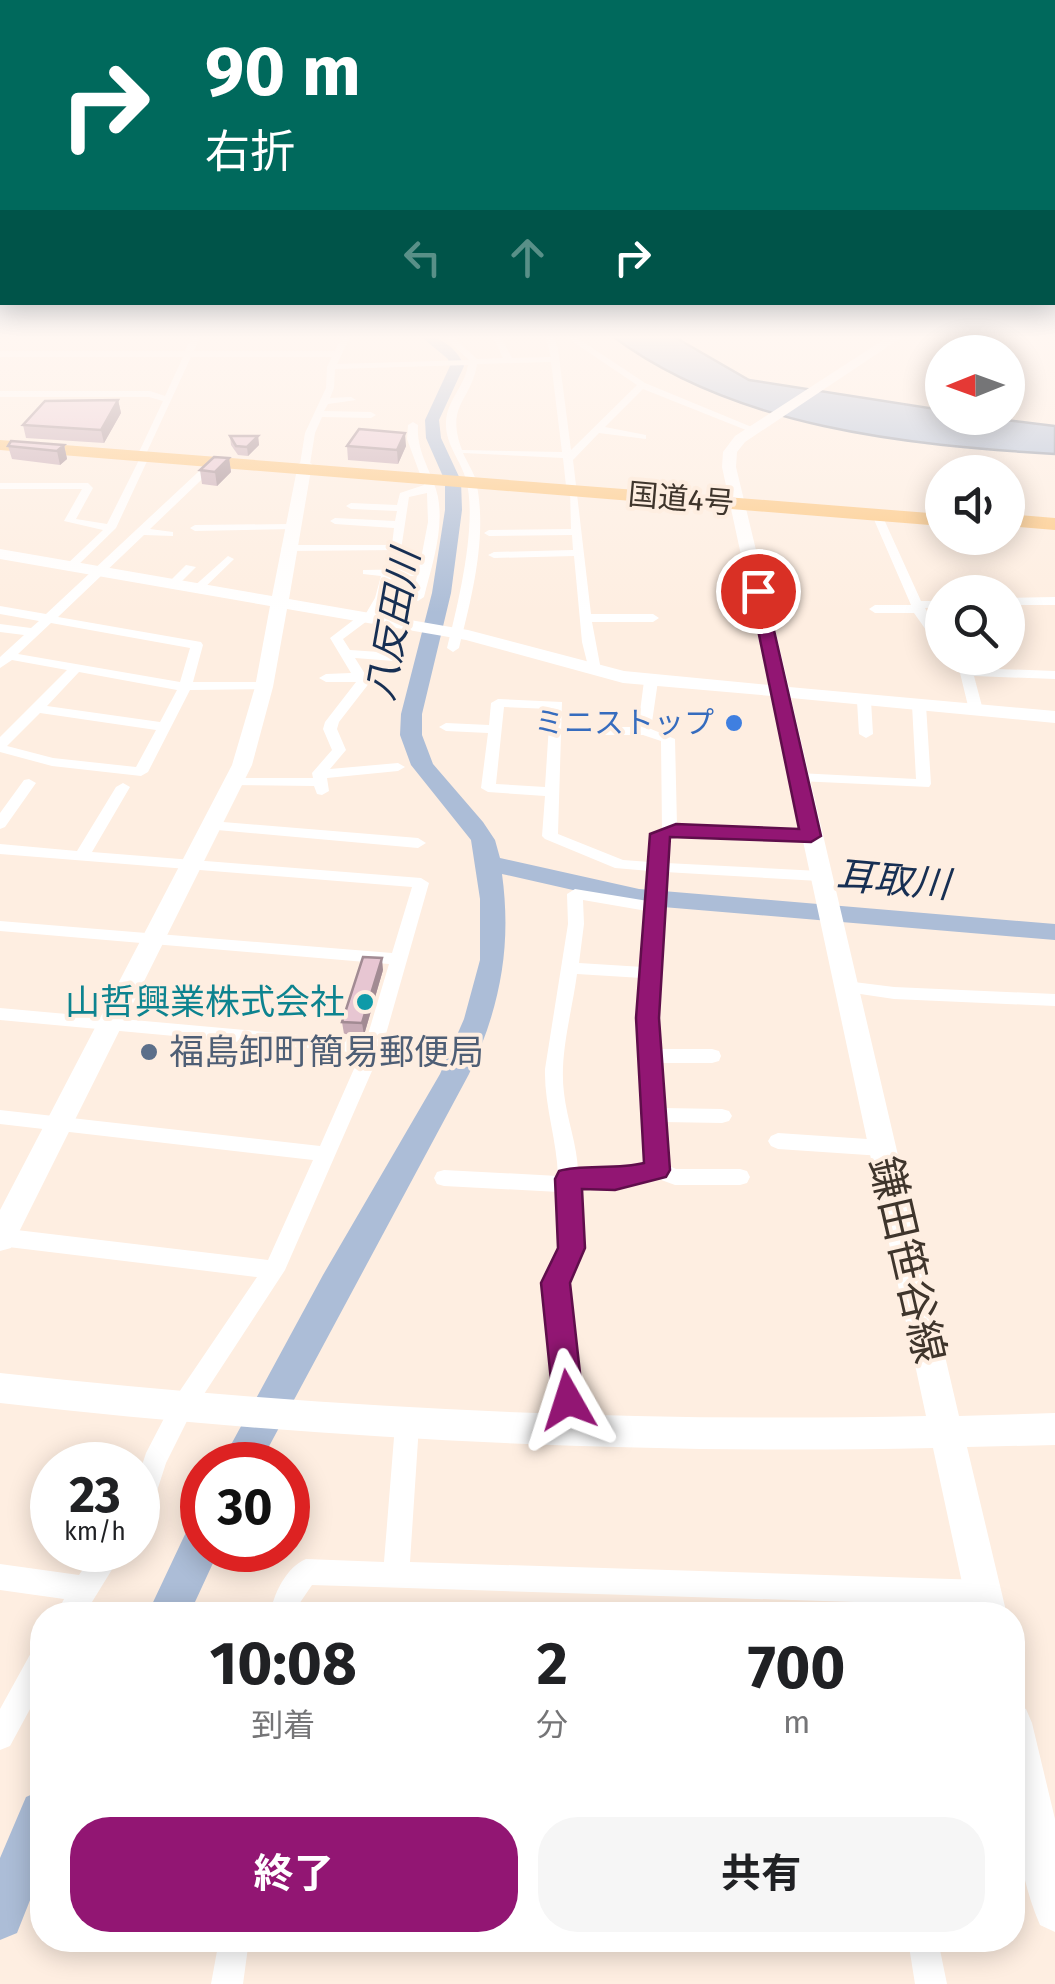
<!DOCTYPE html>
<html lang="ja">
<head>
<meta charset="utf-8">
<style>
  body { margin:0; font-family:"Fira Sans","Noto Sans JP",sans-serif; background:#f6f6f6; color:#202124; height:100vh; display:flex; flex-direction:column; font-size:38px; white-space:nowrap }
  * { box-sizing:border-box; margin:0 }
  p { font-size:32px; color:#757577 }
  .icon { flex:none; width:55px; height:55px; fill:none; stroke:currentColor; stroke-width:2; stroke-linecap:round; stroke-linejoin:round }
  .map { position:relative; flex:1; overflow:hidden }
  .panel { position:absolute; left:30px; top:1602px; width:995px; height:350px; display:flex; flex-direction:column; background:#fff; border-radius:40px; box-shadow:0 5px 25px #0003 }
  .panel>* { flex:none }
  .guide { position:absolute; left:0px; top:0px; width:1055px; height:305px; box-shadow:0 5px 25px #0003; background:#00695c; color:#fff; overflow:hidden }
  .needle { width:65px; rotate:269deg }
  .fabs { position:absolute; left:925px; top:335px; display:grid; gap:20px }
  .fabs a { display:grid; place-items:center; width:100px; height:100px; border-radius:50%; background:#fff; box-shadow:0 5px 25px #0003; font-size:50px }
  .speed { position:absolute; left:30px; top:1442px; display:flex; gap:20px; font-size:50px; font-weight:700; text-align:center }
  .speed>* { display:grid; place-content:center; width:130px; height:130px; border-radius:50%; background:#fff; box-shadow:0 5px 25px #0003; line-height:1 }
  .speed small { font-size:25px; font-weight:400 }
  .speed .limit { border:15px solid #d22; background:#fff; color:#111 }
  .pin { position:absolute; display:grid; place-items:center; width:85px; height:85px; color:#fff; margin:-42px; border:5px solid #fff; border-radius:50%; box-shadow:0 2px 10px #0007 }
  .me { position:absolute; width:110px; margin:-55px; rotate:354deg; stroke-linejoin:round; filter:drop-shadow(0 0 8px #0008) }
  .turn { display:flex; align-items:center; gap:35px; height:210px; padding:0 40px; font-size:45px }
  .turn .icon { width:130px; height:130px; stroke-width:2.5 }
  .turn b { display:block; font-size:70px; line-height:85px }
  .lanes { display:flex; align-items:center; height:95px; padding:0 40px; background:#0003; justify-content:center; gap:50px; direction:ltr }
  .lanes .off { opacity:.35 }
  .eta { display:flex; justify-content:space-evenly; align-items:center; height:170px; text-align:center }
  .eta b { font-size:60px; font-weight:700; line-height:70px }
  .cta { display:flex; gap:20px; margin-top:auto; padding:20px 40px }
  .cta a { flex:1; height:115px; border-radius:40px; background:#921673; color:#fff; font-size:40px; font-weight:700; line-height:115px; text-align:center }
  .cta a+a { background:#f6f6f6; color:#202124 }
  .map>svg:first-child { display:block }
</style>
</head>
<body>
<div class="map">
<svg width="1055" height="1984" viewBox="0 0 1055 1984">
  <rect width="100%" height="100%" fill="#feeee1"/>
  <!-- water -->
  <path fill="#acbdd7" stroke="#8b94a4" stroke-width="2.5" d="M611,335h60l78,45 193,30v8h48l65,8v28c-148,-9 -321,-26 -444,-119z"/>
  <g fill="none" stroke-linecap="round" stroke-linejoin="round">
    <!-- river -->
    <path fill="#acbdd7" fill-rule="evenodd" d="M419,335c19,0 38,12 45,31l-25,54 2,18 20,43 1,29 -11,83 -29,121v21l11,29 50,58 12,18 5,18 139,31 416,35v16l-416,-35 -137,-31c10,73 -2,134 -33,200l-210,391h-39l103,-190 117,-201 24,-55 16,-59v-61l-9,-59 -60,-75 -11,-30 1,-21 31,-121 13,-83v-29l-19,-43 -1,-18 25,-54 -2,-7z
      M202,1522v28h17l-30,65h-42l41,-87z
      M42,1790v80l-25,63 -17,7v-82l26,-61z"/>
    <!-- street -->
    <path fill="#fff" fill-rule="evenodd" d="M193,335h8l-7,16h141l8,-16h8l-14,29 132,-4 -27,-25h9l26,24 26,-1 -11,-23h8l12,23 39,-1 -6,-22h8l5,14 13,101 66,-65 -74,-50h10l72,48 114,47 -8,2 -108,-43 -38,38 41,8v4l-47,-6 -26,27 18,154h62l6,4 -6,4h-61l9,48 -6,4 -6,-4 -7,-28 -8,-86 -80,2 -6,-3 6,-3 79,-2 -1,-15 -83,1 -5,-3 5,-3 82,-1 -1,-40 -4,-3 -3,-28 -100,-5c4,9 11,20 13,28 12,54 -4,115 -17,167l-6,4 -6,-4c11,-44 31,-125 19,-168 -5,-20 -21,-35 -20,-58 1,-22 19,-36 22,-57l-133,4 -1,19 -4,10 21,-1 5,3 -28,4 -4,7 47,1 5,3 -5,3 -49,-1 -7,16 -5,31 -5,3 -5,-3 5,-31 21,-45 1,-21 5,-10h-141l-45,97 3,3 -33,71 -43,42h-8v-4l38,-36 -39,-9 18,-32h-82v-6h88l5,5 -17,31 31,5 35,-70 -3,-2 24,-51 -14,-4h-149v-6h150l15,5 18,-39h-183v-6h185zM551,362l11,90 -100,-2c-17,-46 9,-48 15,-86z
      M413,422l5,3c-2,28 15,48 20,72 6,33 -6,68 -14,100l-6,4 -6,-4 5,-21h-25l-5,22 -14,23h-6l-24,18 7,11 44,3 6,4 -6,4 -39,-3 15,24 -31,40 -2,7 9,21 -16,19 68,-6 7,4 -7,4 -71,7 2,13 -7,4 -5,-1 -3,-8 -86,-1v-6l5,-1h80l-1,-5 20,-23 -9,-21 2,-7 31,-40h-30l-7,-4 7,-4 25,-1 -21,-35 30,-23h5l10,-17 6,-22 -18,-2v-4l56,-1 9,-47 -1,-29 -18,4 -8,53 -114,1 -6,-3 6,-3h105l2,-17 -59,-4 -5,-3 5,-3 60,3 2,-10 -46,-2 -5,-3 5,-3 46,2 3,-12 24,-8 -17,-46 1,-14z
      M211,460l9,2 -70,67 23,3v4l-29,-1 -86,82 143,25 2,3 -10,37h71l7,4 -2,3 -79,1 -42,82 -7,4 -89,-10 -52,-14v-15l67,-67 -55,-10 -12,8v-11l24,-22 -24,-3v-8l31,4 8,-7 -39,-7v-8l46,8zM51,623l139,25 -10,34 -162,-28zM79,672l98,18 -17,32 -113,-16zM40,713l116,17 -20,37 -83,-9 -46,-12z
      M873,513l9,2 39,86h21v6l-17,1 17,28v12l-4,-1 -24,-34h-39l-6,-4 6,-4h36l-39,-90z
      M291,524l4,1v4l-100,2 -5,-3 5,-3z
      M228,556l6,3 -2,2 -32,31h-8v-4z
      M186,565l10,2 -21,21h-8v-4z
      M1055,597v8h-47v-7z
      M948,658h12l10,10 85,3v8l-81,-3 9,34 -7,4 -7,-4 -9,-37z
      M651,677l7,4 -7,48 24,10 2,87 134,5 8,5 -8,5 -135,-6 -9,2 -1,26 153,8 8,5 -8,5 -154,-9 -8,146 2,31h53l7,2 2,5 -2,5 -7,2h-52l3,45 59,1 7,2 3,5 -3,5 -7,2 -58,-1 3,43 9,4h64l7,2 3,6 -3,6 -7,2h-65l-19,-7 -41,10 -36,-1 4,61 -16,35 1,41 10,45 4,61 -4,8 -8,3 -8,-3 -4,-8 -2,-61 -10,-45 -1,-41 16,-35 -2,-56 -115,-6 -7,-2 -3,-6 3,-6 7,-2 114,6c-1,-36 -14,-71 -13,-107l23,-145 -1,-30 8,-5 73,12 2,-30 -35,-3 -70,-29 -3,-3 3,-40 -57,-4 -7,-4 7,-55 -42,-2 -7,-4 7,-4 43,2 2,-22 7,-4 64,3 -4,132 65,26 27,2 2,-28 10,-5 -1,-88 -18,-6h-37l-7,-4 7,-4h32l6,-46zM504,707l46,2 -5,78 -49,-3zM583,900l64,11 -4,56 -64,-4 5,-39zM577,974l65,4 -2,78 7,109 -32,7 -37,-1c-1,-27 -11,-51 -14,-78 -5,-38 8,-81 13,-119z
      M864,697l7,4 2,33 -7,4 -7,-4 -2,-33z
      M919,701l7,4 5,79 -2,3 -131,-6 -7,-4 7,-4 118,6 -4,-74z
      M29,779l7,4 -31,44 -5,2v-16l24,-33z
      M123,783l7,4 -38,65 329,26 8,5 -47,165 -97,222 -96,147 -23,46 -19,59 -9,3v-48l8,-24 27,-52 84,-124 -257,-31v-18l268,32 45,-100 -313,-36v-14l320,36 41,-93 -361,-33v-12l366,33 23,-77 -389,-33v-10l392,32 20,-66 -412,-33v-10l77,7 39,-64z
      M211,821l207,17 8,5 -8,5 -212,-19 -3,-3z
      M846,981l48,6 161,7v12l-161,-7 -54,-8 -3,-4 3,-4z
      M778,1133l104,7 7,3 3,5 -3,5 -7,3 -104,-7 -7,-3 -3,-5 3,-5z
      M407,1414l8,3 4,8 -9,137 573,18 9,4 4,9 -4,9 -9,4 -102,-3 2,12h-26l-2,-13 -543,-17 -15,22 -1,8h-26c3,-20 16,-48 36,-56l78,3 11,-137 4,-8z
      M96,1550h28l-40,65h-28l8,-16 -64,-9v-26l79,11z
      M42,1647v40l-32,59 -10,4v-41l32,-58z
      M219,1940h30l-6,44h-32z
      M908,1940h30l9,44h-32z"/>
    <!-- secondary -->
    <path fill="#fff" fill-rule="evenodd" d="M891,335h14l-160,107 -8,10 -1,15 53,220 266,24v12l-264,-25 168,718 96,-3v32l-88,2 40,168h-38l-36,-167c-313,7 -622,-10 -933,-45v-30c308,34 616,50 926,43l-154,-720 -149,-13 -157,-43 -179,-31 -14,78 -21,78 -241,483 -11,3v-41l232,-445 23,-78 15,-81 -270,-47v-10l272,47 26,-132 7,-4 7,4 -23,135 179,31 156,41 145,14 -47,-218 1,-15 12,-16z
      M1012,1703l14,6 6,14 23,96v113l-15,-7c-30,-70 -28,-147 -28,-222z"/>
    <!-- highway -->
    <path fill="#fcc781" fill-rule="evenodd" d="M0,440l942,74v12l-942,-76z
      M1008,514l47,4v12l-47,-4z"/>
  </g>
  <!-- wall -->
  <path fill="#c7aab5" d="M118,400l3,13 -17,30 -78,-5 -3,-13z
    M230,436h28l1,9 -11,11 -10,-1 -7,-10z
    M64,445l3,14 -7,6 -48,-6 -4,-13z
    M347,446h59l-8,18 -50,-4z
    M229,458l2,14 -14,14 -15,-2 -2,-14z
    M383,970l-19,65 -20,-1 -2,-12z"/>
  <!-- shaded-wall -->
  <path fill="#a28b93" d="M118,400l3,13 -17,30 -3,-13z
    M405,433l1,13 -8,18 -1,-14z
    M258,436l1,9 -11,11 -1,-9z
    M64,445l3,14 -7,6 -3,-14z
    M229,458l2,14 -14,14 -2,-14z
    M382,958l1,12 -19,65 -2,-12z"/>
  <!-- building -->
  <path fill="#e7c6d2" stroke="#a28b93" stroke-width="2.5" d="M118,400l-17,30 -78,-5 22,-24z
    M359,429l46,4 -8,17 -50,-4z
    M230,436h28l-11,11 -11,-1z
    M11,441l53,4 -7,6 -49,-5z
    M214,457l15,1 -14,14 -15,-2z
    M363,957l19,1 -20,65 -20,-1z"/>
  <!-- sky -->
  <linearGradient id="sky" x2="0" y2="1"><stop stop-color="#90b8e1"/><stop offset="0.55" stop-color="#fff7f2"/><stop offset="1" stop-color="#fff7f2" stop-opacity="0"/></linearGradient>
  <rect width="1055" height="613" fill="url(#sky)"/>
  <!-- route -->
  <path fill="#921673" stroke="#5f0e4b" stroke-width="2.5" d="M758,586l7,5 56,245 -10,6 -141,-5 -11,181 11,152 -4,7 -51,13 -33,-1 3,59 -15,35 13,117 -4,9 -11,5 -10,-5 -5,-9 -12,-117 17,-35 -3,-69 4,-8c22,-7 57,-1 85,-8l-8,-145 14,-184 26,-10 123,5 -49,-238z"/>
  <!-- markers -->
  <circle fill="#3f7fe0" stroke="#feeee1" stroke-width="4" cx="734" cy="723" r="10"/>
  <circle fill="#0f9aa8" stroke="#feeee1" stroke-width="4" cx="365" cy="1002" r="10"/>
  <circle fill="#5c6f8a" stroke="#feeee1" stroke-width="4" cx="149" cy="1052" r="10"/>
  <g text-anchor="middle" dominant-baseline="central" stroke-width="8" stroke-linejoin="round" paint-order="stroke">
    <!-- far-street labels -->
    <g font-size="30" fill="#3f352c" stroke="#feeee1">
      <text transform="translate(681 499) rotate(5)">国道4号</text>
    </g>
    <!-- far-shop labels -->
    <g font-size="30" fill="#366cbe" stroke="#feeee1" text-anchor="end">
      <text x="714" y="723">ミニストップ</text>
    </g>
    <!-- culture labels -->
    <g font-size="35" fill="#0d838f" stroke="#feeee1" text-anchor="end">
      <text x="345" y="1002">山哲興業株式会社</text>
    </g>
    <!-- service labels -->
    <g font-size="35" fill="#4e5e75" stroke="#feeee1" text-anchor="start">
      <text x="169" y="1052">福島卸町簡易郵便局</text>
    </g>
    <!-- water labels -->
    <g font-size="38" font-style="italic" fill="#172f53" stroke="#feeee1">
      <text transform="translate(393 625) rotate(-80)">八反田川</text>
      <text transform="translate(893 880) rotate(5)">耳取川</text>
    </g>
    <!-- near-street labels -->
    <g font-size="42" fill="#3f352c" stroke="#feeee1">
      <text transform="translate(907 1260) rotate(77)">鎌田笹谷線</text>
    </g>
  </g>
</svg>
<div class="fabs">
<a><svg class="needle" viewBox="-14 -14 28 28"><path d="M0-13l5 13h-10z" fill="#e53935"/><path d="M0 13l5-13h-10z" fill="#757577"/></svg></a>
<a><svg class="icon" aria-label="sound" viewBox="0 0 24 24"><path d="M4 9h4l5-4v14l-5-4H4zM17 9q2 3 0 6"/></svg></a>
<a><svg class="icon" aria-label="search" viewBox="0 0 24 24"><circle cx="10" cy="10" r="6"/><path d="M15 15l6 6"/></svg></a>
</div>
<div class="speed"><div>23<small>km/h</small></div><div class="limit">30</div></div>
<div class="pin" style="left:758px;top:591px;background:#d93025"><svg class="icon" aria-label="arrive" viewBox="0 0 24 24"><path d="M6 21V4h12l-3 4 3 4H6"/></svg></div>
<svg class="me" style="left:568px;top:1400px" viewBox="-20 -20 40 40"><path d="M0-17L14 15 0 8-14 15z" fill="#921673" stroke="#fff" stroke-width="4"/></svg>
<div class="guide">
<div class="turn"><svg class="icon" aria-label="right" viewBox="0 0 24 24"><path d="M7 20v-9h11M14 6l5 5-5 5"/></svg><div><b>90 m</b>右折</div></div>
<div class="lanes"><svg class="icon off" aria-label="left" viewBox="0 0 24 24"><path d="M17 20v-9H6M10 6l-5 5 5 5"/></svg><svg class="icon off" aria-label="ahead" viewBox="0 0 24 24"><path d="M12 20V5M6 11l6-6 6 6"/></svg><svg class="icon" aria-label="right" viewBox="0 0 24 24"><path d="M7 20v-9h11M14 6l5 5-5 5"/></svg></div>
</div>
<section class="panel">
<div class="eta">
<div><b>10:08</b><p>到着</p></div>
<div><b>2</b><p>分</p></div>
<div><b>700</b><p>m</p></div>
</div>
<div class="cta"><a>終了</a><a>共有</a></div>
</section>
</div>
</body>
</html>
